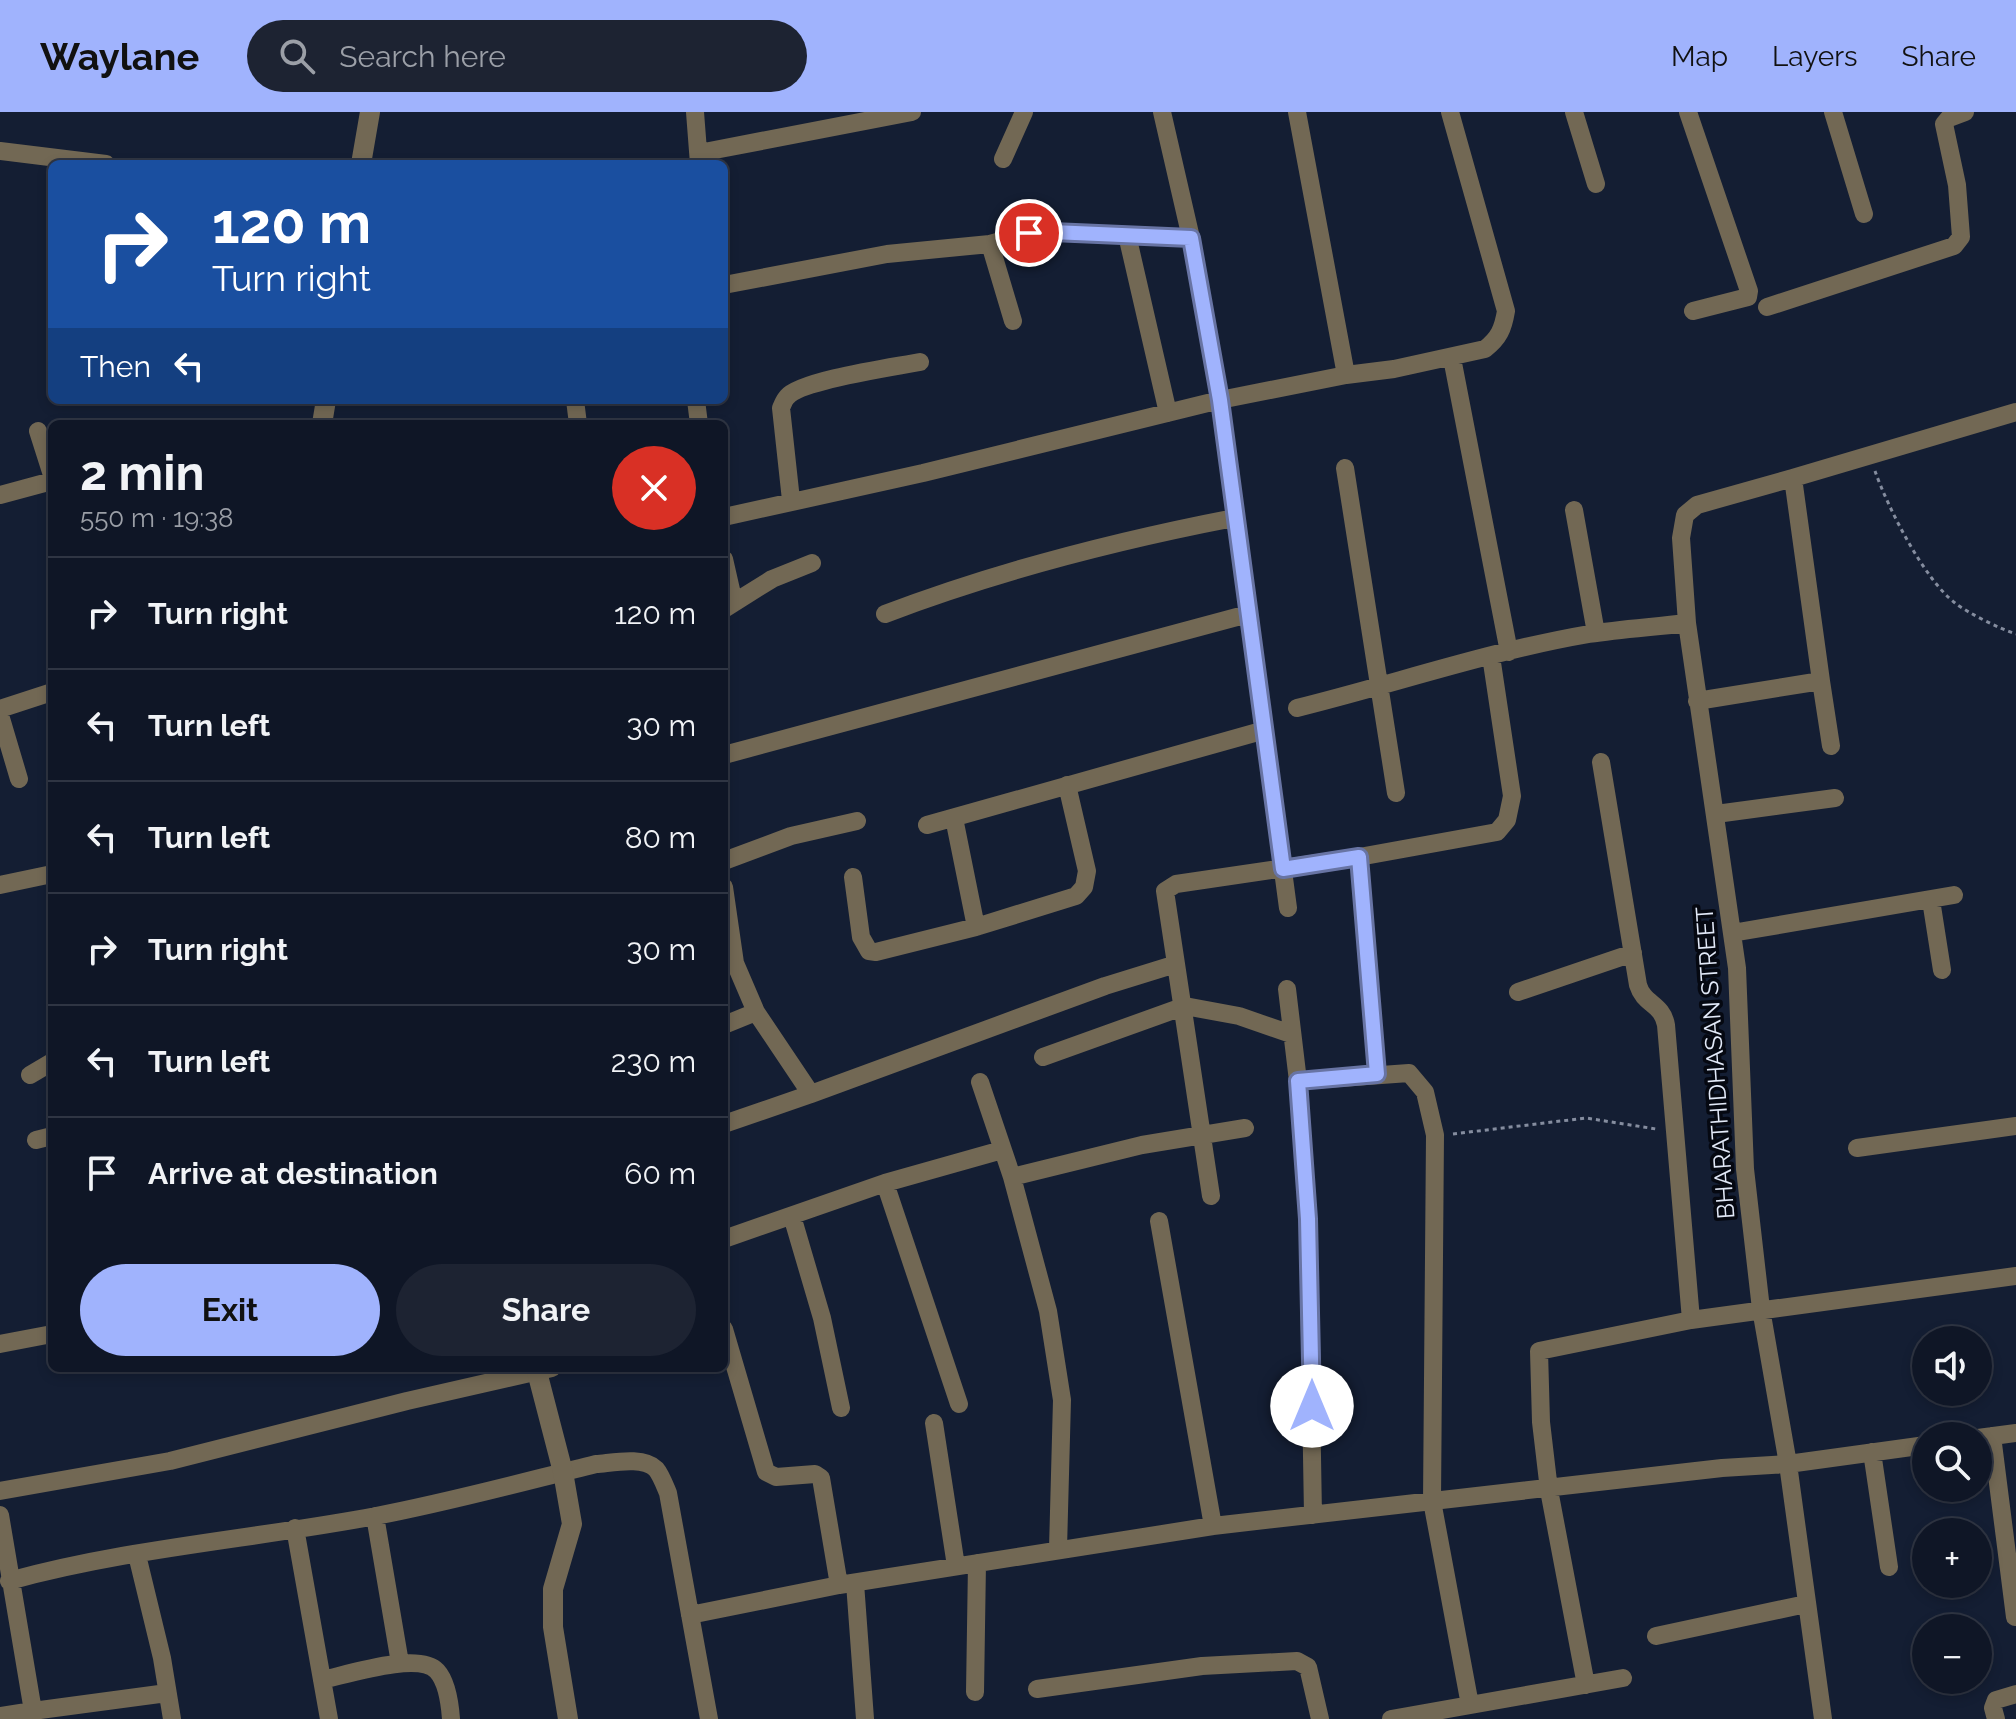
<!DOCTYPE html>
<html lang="en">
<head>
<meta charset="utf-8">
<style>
  body { margin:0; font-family:Raleway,sans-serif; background:#1d2332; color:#f1f3f6; height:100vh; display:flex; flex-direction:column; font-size:30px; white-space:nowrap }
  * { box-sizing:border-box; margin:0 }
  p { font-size:26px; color:#9b9fa7 }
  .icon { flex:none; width:44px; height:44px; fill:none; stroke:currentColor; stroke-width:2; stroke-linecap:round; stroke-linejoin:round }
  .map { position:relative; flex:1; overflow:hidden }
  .details { position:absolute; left:48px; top:308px; width:680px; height:952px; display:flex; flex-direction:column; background:#0f1626; border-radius:12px; box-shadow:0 4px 12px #0003,0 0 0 2px #2f3543 }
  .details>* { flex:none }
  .hud { position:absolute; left:48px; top:48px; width:680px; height:244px; border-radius:12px; box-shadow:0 4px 12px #0003,0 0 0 2px #2f3543; background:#1a4fa0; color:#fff; overflow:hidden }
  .fabs { position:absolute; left:1912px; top:1214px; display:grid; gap:16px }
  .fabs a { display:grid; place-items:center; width:80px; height:80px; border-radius:50%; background:#0f1626; box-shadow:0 4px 12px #0003,0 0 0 2px #2f3543; font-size:40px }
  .pin { position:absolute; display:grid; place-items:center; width:68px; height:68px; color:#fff; margin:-34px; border:4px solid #fff; border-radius:50%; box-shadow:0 2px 8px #0007 }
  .me { position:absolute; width:88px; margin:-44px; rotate:0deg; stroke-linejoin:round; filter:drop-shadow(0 0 6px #0008) }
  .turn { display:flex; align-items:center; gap:28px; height:168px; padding:0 32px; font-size:36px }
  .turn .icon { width:104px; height:104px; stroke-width:2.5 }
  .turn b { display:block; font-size:56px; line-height:68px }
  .then { display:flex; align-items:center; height:76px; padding:0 32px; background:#0003; gap:16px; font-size:30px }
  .round { display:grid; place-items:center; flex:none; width:84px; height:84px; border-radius:42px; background:#1d2332 }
  .summary { display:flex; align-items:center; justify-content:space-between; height:136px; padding:0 32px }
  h1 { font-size:48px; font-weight:700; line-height:60px }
  .primary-button { display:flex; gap:16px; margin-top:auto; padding:16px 32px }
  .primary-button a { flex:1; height:92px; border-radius:48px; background:#a0b3fd; color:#111; font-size:32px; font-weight:700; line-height:92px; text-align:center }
  .primary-button a+a { background:#1d2332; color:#f1f3f6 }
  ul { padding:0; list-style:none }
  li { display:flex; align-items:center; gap:24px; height:112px; padding:0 32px; border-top:2px solid #2f3543 }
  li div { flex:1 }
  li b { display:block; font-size:30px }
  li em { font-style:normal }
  header { display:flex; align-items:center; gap:48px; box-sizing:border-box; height:112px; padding:0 40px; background:#a0b3fd; color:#111 }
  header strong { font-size:38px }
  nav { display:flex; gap:44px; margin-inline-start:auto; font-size:28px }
  .search { width:560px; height:72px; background:#1d2332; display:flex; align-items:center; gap:20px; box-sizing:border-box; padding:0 28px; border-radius:44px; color:#9b9fa7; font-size:30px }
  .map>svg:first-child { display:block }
</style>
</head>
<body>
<header>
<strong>Waylane</strong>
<div class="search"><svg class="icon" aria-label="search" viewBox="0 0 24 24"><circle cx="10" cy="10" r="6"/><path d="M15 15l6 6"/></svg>Search here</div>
<nav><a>Map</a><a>Layers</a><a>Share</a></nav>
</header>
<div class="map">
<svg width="2016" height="1607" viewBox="0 0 2016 1607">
  <rect width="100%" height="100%" fill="#141e33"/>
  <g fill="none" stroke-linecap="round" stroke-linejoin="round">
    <!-- path -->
    <path stroke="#858d9f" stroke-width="3" stroke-dasharray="4 4" stroke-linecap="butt" d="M1875,359c13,37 49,108 80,132 13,10 45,26 61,31
      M1453,1022l133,-16 70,11"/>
    <!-- minor -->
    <path stroke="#726854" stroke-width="18" d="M695,0l4,52
      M1162,0l29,126 29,162 68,508
      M1297,0l49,263
      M1574,0l22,72
      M1688,0l61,179 -1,6 -55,14
      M1833,0l31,102
      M0,39l106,13
      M699,41l213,-41
      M1003,47l21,-47
      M1127,123l41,178
      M990,132l23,77
      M724,173l163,-31 103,-10 39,-11 23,-1 139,6
      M1767,195l187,-61 7,-9 -4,-52 -13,-61 5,-6 16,-6
      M1452,246l57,294
      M575,288l3,24
      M696,288l3,24
      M38,319l14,44
      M1345,356l51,325
      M1793,366l-96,27 -12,10 -4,23 6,85 50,345 8,201 16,140 27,155 35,255
      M0,383l52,-14
      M791,388l-10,-92c2,-4 3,-8 6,-11 14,-17 108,-30 133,-35
      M1574,398l22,123
      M724,405l199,-44 297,-73 126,-25 48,-6 91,-20c14,-11 18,-20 21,-38l-56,-199
      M724,447l10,44
      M724,497l48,-30 40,-16
      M885,502c113,-43 230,-73 349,-96
      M1821,569l10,65
      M1697,589l124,-20 -28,-203 223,-66
      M1297,596c97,-24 193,-57 292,-74 32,-5 66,-7 98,-11
      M0,597l52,-17
      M0,603l19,64
      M724,643l524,-141
      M1601,650l37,223c6,20 24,18 28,40l25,295
      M1716,702l119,-16
      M954,706l22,109
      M927,713l338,-95
      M724,749l67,-25 66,-15
      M853,765l8,60 8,14 7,1 100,-25 100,-31 8,-9 3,-16 -20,-86
      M0,773l52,-11
      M724,775l11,76 21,49
      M1931,788l11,70
      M1732,821l222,-38
      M1287,877l11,92 10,138 5,296
      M1518,880l115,-39
      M724,913l32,-13 55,82 294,-108 71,-22
      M1043,945l142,-51 54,10 52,18
      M1377,962l-18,-217 138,-25 10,-12 5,-24 -21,-140
      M30,963l22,-13
      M1298,969l111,-8 16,19 10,43 -3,366 38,204
      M980,970l32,95 36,134 14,89 -4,149
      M724,1012l87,-30
      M36,1028l16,-4
      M1857,1036l159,-22
      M1012,1065l130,-32 103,-17
      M885,1071l74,221
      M1211,1084l-46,-305 11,-7 183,-27
      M792,1104l30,102 19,90
      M1159,1109l54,305
      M724,1127l161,-56 117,-33
      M724,1217l42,143 10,5 39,-3 6,4 18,107
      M0,1232l52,-10
      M934,1311l22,143
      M1992,1324l23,181
      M1978,1326l38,-5
      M1872,1340l17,115
      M0,1379l170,-30 237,-60 145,-33
      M0,1403l33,196 134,-18
      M375,1404l25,147
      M295,1416l34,191
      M137,1443l25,103 10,61
      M9,1469c120,-33 245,-42 367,-65 74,-14 147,-34 220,-52 16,-1 47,-8 60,5 5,6 9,17 12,24l41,226
      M855,1471l10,136
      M690,1503l149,-30 374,-59 509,-58 66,-4 138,-19
      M1656,1524l150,-32
      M322,1568c24,-5 97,-29 115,-9 10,11 13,34 14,48
      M1586,1573l-37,-195 -8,-68 -2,-71 152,-31 325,-44
      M1037,1577l165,-23 95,-5 11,6 12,52
      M975,1580l2,-129
      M0,1604l33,-5
      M1391,1607l232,-41
      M1996,1607l-3,-11 3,-8 20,-6"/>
    <!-- tertiary -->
    <path stroke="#726854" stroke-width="20" d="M361,52l9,-52
      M322,312l4,-24
      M536,1256l27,104 9,52 -19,65v38l15,92"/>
  </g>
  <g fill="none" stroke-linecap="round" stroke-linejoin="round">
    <defs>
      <path id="route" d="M1029,121l23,-1 139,6 29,162 63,469 76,-12 18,217 -79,7 10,138 4,187"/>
    </defs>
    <!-- route casing -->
    <use href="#route" stroke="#6874a4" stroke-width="20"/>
    <!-- route -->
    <use href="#route" stroke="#a0b3fd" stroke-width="14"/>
  </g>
  <g text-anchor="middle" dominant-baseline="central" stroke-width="7" stroke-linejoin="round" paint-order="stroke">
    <!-- street labels -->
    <g font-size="24" fill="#e2e9f8" stroke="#050811">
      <text transform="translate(1715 951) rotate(-94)">BHARATHIDHASAN STREET</text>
    </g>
  </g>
</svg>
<div class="fabs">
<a><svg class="icon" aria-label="sound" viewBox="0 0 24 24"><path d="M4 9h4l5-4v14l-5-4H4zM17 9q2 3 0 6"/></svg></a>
<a><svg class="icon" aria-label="search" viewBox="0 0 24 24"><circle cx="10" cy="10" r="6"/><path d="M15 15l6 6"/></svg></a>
<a>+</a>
<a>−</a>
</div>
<div class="pin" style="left:1029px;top:121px;background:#d93025"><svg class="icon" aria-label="arrive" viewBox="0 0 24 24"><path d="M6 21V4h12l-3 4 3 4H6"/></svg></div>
<svg class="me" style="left:1312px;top:1294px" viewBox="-20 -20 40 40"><circle r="19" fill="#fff"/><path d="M0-13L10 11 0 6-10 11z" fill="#a0b3fd"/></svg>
<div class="hud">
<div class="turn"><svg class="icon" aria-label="right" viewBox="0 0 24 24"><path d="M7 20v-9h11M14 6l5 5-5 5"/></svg><div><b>120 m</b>Turn right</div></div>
<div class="then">Then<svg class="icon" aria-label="left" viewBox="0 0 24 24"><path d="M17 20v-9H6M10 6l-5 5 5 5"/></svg></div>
</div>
<section class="details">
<div class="summary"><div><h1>2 min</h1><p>550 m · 19:38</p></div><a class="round" style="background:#d93025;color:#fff"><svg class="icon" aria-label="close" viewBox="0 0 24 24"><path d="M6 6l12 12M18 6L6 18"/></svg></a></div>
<ul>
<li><svg class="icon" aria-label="right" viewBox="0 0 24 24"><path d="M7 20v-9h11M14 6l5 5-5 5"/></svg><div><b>Turn right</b></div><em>120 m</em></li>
<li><svg class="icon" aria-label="left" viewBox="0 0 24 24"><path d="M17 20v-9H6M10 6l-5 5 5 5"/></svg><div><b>Turn left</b></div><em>30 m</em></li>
<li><svg class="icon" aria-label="left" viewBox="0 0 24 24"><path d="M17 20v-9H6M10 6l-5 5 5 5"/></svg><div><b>Turn left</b></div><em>80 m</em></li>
<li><svg class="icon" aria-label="right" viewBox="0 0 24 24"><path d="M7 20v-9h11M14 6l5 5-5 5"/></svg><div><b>Turn right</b></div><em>30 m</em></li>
<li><svg class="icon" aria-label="left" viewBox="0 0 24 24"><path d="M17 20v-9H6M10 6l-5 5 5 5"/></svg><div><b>Turn left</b></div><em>230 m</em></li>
<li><svg class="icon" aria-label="arrive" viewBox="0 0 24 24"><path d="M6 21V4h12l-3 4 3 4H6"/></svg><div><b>Arrive at destination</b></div><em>60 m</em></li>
</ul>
<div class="primary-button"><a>Exit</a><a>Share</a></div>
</section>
</div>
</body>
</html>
